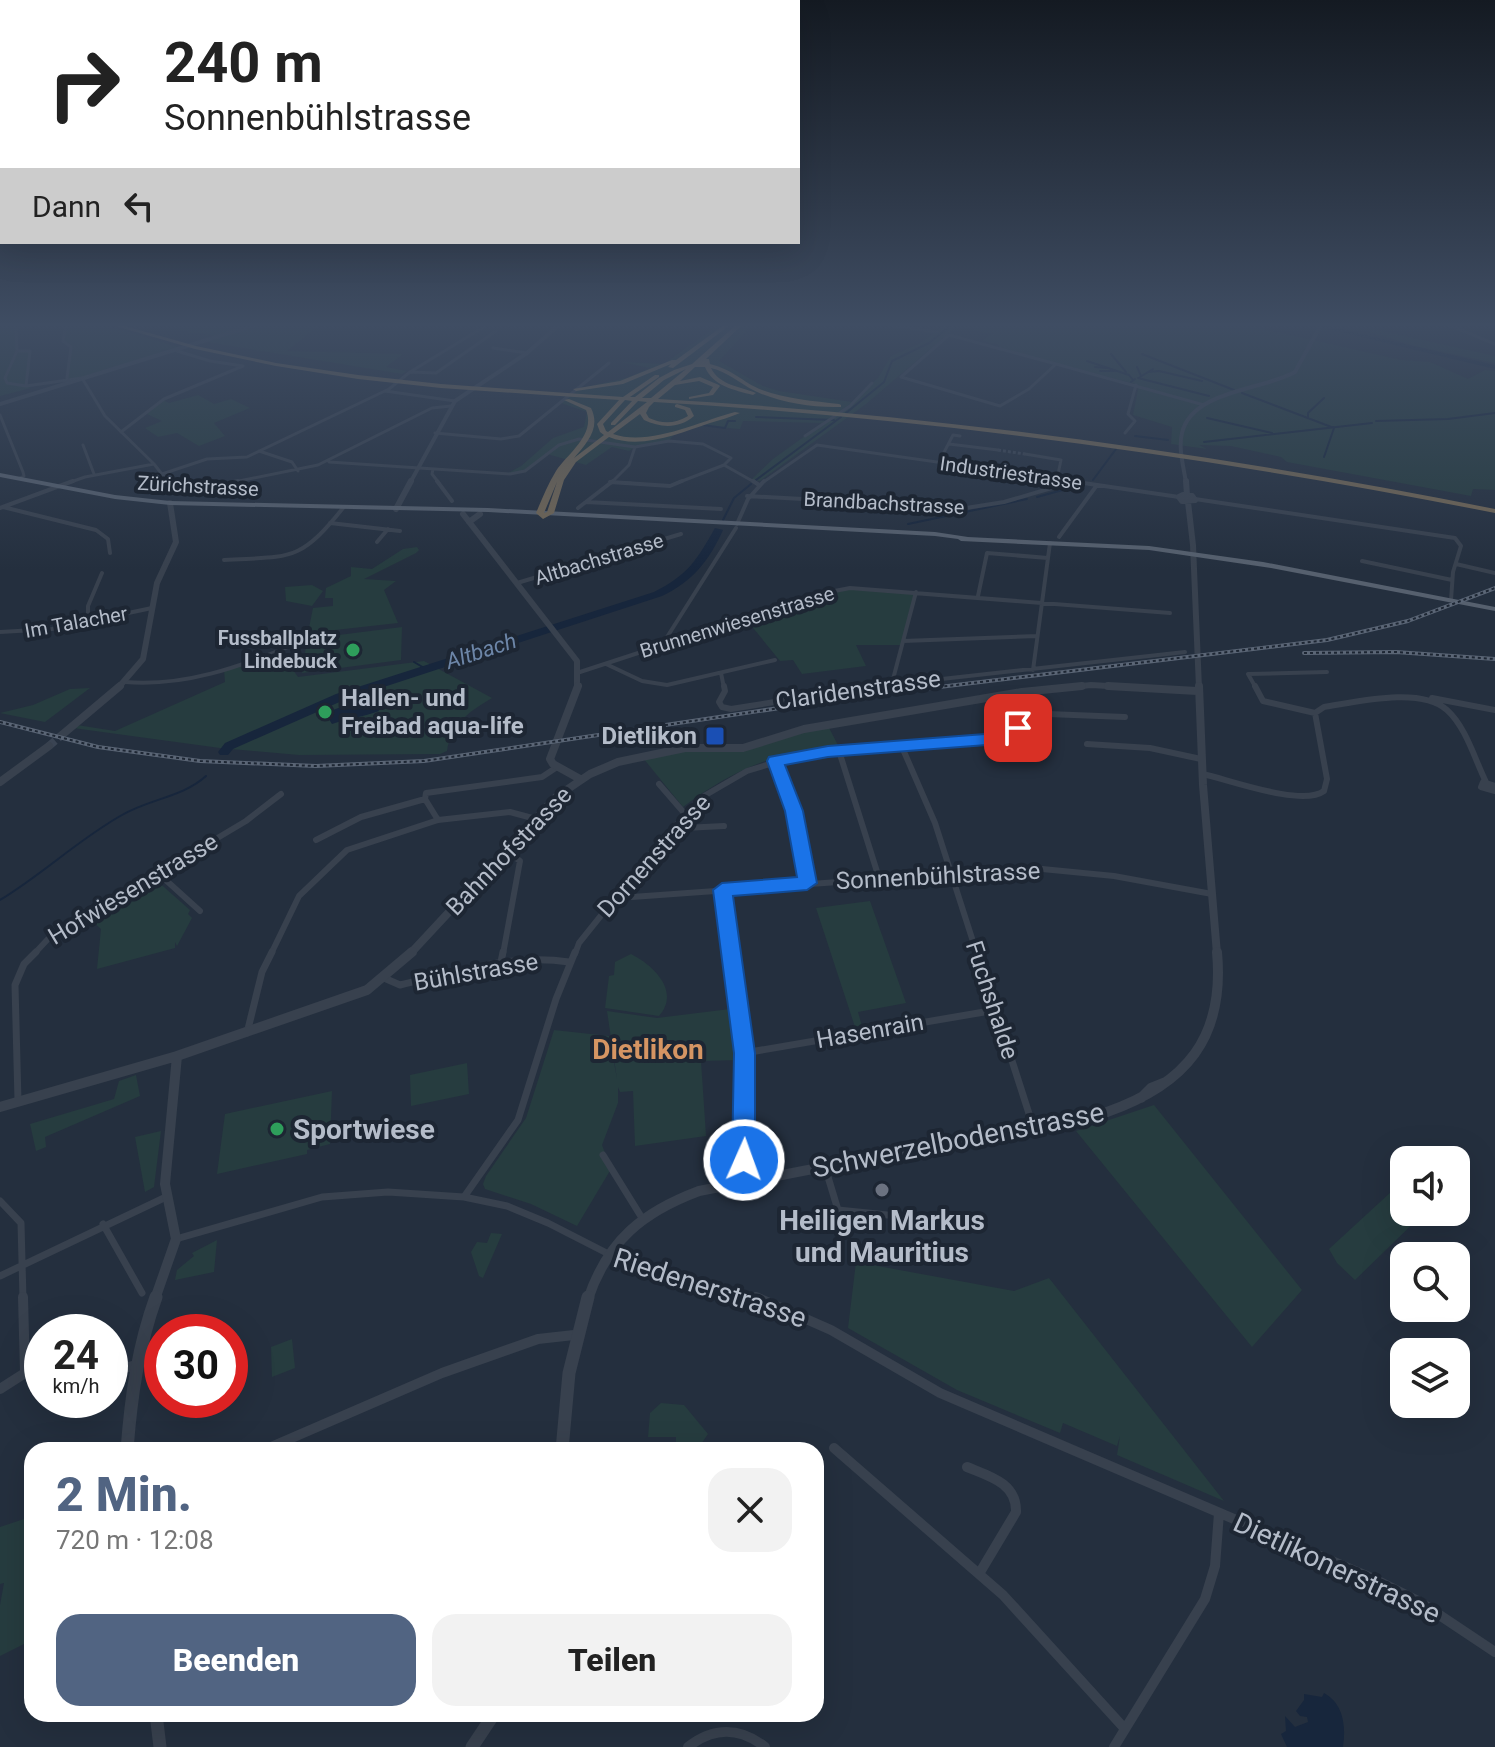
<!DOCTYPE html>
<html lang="de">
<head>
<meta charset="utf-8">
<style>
  body { margin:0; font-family:Roboto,sans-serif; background:#f2f2f2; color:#222; height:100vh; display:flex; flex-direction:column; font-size:30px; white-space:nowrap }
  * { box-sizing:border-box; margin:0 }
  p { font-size:26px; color:#767676 }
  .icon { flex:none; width:44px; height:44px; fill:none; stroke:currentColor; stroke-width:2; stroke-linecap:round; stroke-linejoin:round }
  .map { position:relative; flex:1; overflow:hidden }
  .panel { position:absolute; left:24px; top:1442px; width:800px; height:280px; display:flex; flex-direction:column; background:#fff; border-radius:24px; box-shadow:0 8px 32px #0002 }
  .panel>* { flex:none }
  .hud { position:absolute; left:0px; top:0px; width:800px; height:244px; box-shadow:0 8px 32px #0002; background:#fff; color:#222; overflow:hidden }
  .controls { position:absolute; left:1390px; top:1146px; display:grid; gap:16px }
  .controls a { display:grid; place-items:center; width:80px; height:80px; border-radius:16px; background:#fff; box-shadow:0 8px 32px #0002; font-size:40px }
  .speed { position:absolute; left:24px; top:1314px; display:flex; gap:16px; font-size:40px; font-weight:700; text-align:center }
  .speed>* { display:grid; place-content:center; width:104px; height:104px; border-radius:50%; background:#fff; box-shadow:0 8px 32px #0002; line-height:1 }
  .speed small { font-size:20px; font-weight:400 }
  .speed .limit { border:12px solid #d22; background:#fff; color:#111 }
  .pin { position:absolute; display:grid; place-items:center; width:68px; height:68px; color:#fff; margin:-34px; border-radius:16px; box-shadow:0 4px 12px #0006 }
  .me { position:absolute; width:88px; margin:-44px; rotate:2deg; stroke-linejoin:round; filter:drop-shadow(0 0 6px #0008) }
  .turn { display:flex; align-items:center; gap:28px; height:168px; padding:0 32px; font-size:36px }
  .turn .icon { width:104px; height:104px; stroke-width:2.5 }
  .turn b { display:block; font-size:56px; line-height:68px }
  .then { display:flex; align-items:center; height:76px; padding:0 32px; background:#0003; gap:16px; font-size:30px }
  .round { display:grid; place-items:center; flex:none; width:84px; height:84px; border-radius:24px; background:#f2f2f2 }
  .overview { display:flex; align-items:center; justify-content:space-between; height:136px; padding:0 32px }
  h1 { font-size:48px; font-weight:800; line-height:60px; color:#516482 }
  .button { display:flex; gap:16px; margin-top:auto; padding:16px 32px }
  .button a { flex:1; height:92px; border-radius:24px; background:#516482; color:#fff; font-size:32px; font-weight:800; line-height:92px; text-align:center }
  .button a+a { background:#f2f2f2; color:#222 }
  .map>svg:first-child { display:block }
</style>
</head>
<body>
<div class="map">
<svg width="1495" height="1747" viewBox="0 0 1495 1747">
  <rect width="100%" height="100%" fill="#242f3e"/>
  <!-- green -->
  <path fill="#263c3f" d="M0,325h16l1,26h13v20l-5,14 6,3 -31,8z
    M69,325h36l76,23 -20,2 8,3 -88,25h-14l4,-31 -8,-6z
    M303,325h17l-33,26 116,3 -17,13 21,4 -5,3 -195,-32 10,-4 -4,-3 -21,-2 -22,-7z
    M718,325h34l-33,36 44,25 16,5 73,11 26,-24 13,-22 30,-13 22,-18h304l154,35 29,2 38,17 17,-9 10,1v119l-22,-1 -2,7 -184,-34 -6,-5 -50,-11 -32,-1 8,4 -36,-5 1,-17 -39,-12 6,-30 -141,-37 2,-3 -18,-4 9,-7 -34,-8 -91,78 -106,77 -9,-1 22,-21 50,-36 -80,-2 -3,8c-22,-1 -58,-10 -71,12l-34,6 -6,4 -17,-4 -26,18 -39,-11 -22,17 -20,4 16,-9 32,-28 31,-11 3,-15 -26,-9 15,-14 50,-11 24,-10 -29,-6 43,2z
    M1373,329l122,27v7l-80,-17 -46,-14z
    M198,395l16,9 17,-5 19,9 -36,15 11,13 -26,10 -22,-13 -19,4 -13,-9 17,-7 -15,-7 16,-14 6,3z
    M417,547l2,3 -3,3 -52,26 32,2 -12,9 14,33 -90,10 5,-25 20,-2v-8h-8l1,-10 25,-12v-9l21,2 31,-20z
    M312,585l11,6 -11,15 -26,-5 -1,-14z
    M839,589l77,3 -14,53h-46l10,21 -64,8 -9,-14 -13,1 -35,-43z
    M402,627l-1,33 -99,13 5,-34z
    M273,654l10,2 15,21 126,-16 68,37c-22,13 -41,26 -45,53l-7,3 -141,1 -79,-7 -147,-20 4,-3 38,6 110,-49 -1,-12z
    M90,688l-45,34 -45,-9 33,-8 37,-16z
    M828,726l11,21c-61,3 -107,23 -156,60l-40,-49 45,-7h48z
    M156,880l34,30 -2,4 4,4 -15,28 -2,-4v6l-78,21 4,-40 -11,-10z
    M870,901l36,102 -48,9 4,14 -7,1 -39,-119z
    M631,954c22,11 50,37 28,62l-54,-8 4,-32 5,-1 1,-13z
    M730,1009l6,1 4,50 -39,1 5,75 -71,10 -2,-55 -13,1 -2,-5v16l-16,42 9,24 -34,57 -46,-22 -46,-15 -2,-5 3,-8 40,-58 28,-88 55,6 8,43 -10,-68 50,7z
    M467,1063l2,31 -58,12 -1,-31z
    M136,1075l4,21 -95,41 1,10 -10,4 -6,-27 84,-25 5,-18z
    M332,1091l-2,53 -23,6v4l-90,20 8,-60z
    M1154,1105l148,185 -50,57 -176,-216z
    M161,1131l-7,56 -9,5 -10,-55z
    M1404,1180v32h21l-70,68 -18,-17 -8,-14z
    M491,1233l11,1 -19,44 -4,-2 -8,-24 6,-10 10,1z
    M217,1240l-3,32 -39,8 2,-10 17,-14 -2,-3z
    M856,1262l158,29 35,-13 175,223 -107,-46 3,-19 -3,10 -54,-23 -3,10 -103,-43 -109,-62z
    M292,1339l3,29 -23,9 -1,-30z
    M661,1403l23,2 24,29 -11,16h-21v-13h-28l2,-24z
    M30,1517l-3,55 5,-1v69l-32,16v-51l4,-22 -4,1v-57z"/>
  <!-- water -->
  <path fill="#17263c" d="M373,695l8,10 -4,2 2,4c-16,6 -30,7 -47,13l-7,-11z
    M1324,1693c20,11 22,34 19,54h-56l-6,-13 5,-3 -1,-15 10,11 13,-5 -1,-5 -7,-1 -4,-5 8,-11v-6l18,3z"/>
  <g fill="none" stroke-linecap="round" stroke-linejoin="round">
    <!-- stream -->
    <path stroke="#17263c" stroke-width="2" d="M1111,354l15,18
      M1142,354l92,36
      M1087,361l42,14
      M1095,367l11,1
      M1137,367l4,9
      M1100,371h15
      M1148,372l11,-1 43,10
      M1129,375l4,5
      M1140,377l13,-8
      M1138,378l71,18
      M1131,382l4,-3
      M1242,393l92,35 -10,29
      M846,413l38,-31 8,-21 37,-18 22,-18
      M756,417l78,3
      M1308,417v-4l16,-15
      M1207,418l65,15
      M1376,421l72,-2 47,-6
      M702,425l23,3 3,-7h7
      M1135,436l33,4
      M1204,442l168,-19
      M756,480l85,-63
      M1093,480l23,-31
      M1037,497l44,-12
      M723,520l11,-22 17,-14
      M908,524l119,-25
      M414,662l12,7
      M0,900c43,-26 79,-61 122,-85 27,-16 61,-18 84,-39"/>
    <!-- river -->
    <path fill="#17263c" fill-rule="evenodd" d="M1311,325h12l172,40v4z
      M715,528l8,2c-14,31 -30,51 -61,66l-318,104 -111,49 -5,6h-8l-2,-3 7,-9 111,-49 318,-102c34,-17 43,-32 61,-64z"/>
    <!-- minor-tunnel -->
    <path stroke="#3a4453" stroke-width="3" stroke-dasharray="3 2" stroke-linecap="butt" d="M998,450l27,4"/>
    <!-- tertiary-tunnel -->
    <path stroke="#3a4453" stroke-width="8" stroke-dasharray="8 4" stroke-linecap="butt" d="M49,746l14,-12"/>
    <!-- minor-far4 -->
    <path stroke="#38414e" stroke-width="3" d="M16,325l1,26 -12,27 2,5 19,3 56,-8 23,38 49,48 15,19
      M66,325l-3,16 8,6 -4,31
      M890,325l47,7
      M1449,325l46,19
      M949,335l107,29 -27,25 -29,17 -99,-29z
      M493,348l34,5
      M17,351h13l-4,35
      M177,351l33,10 33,5
      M1056,364l148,41
      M410,372l26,1 60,-42
      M385,391l70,10
      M0,415l23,57 1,4 -4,2
      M121,432l43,-33 79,-33
      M435,433l66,6 18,-3 90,-73
      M1125,433l10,-12 -7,-7 8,-29
      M805,436l45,-30 22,-23
      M949,444l49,6
      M83,445l11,29
      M259,451l33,11 6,9
      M1025,454l36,6 -4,19
      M329,462l181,12 15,-3 34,-26 20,-6 56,8 34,-6 34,3 28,14 -7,7 -47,18
      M939,462l14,-27 7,1
      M724,465l32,18
      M433,469l-1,5 7,9
      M162,474l45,-15 40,-2 142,-68 21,-17 77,-47
      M610,482l21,1
      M68,483l17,-6 69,-13
      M229,483l89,-18 114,-57 19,-2
      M611,483l18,-18 6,-18
      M762,483l55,-38 267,38
      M1059,483l4,-3"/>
    <!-- minor-far3 -->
    <path stroke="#38414e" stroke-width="4" d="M167,481l10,13 61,-13
      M437,481l15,20
      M753,481l6,4
      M1070,481l109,16
      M610,482l60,4 12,-5
      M747,496l219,12 38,-6 51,-15 6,-6
      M1195,499l260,39 6,8 -8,26 -2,28
      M586,502l135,7
      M3,507l93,23 12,9 2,14
      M0,508l73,-27
      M578,508l35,-27
      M330,523l70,8
      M737,524l11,-25 16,-18
      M1059,537l38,-52
      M377,542l11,-13
      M224,560c67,-4 75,3 119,-52
      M1362,561l90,19
      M1456,564l39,9
      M517,583l164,-49
      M978,596l9,-43 61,5
      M88,621v-15l14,-33
      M0,632l52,-3 100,-21
      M903,641l134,-5
      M662,645l74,-117
      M606,664l36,17 25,4 108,-25
      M1033,670l17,-127
      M580,672l239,-78 31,-6 320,25
      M721,673l3,15
      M125,682c59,5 114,-15 168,-37
      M892,683l24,-91
      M861,688l324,-36
      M1256,688l-8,-14 79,-2"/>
    <!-- minor-far2 -->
    <path stroke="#38414e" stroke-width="6" d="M724,686l1,5 -6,11 3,5 9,2 143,-23
      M1255,686l8,15 52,12
      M1432,698l63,12
      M1022,713l103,4
      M1087,744l63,4 51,11
      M902,747l33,76 42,131
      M839,751l40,127
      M775,761l19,50 13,72
      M1203,774c27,6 99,33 121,17l3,-12 -12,-66 9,-6c32,-5 97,-21 123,3 19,17 28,50 39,72
      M659,784l26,30
      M1481,787l2,-5 12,4
      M1481,787l14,4
      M438,820l-13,-21 1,-6 116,-16 15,-10
      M675,825l9,3 40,-2
      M316,840l45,-23 64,-18
      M158,873l42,38
      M722,890l9,64
      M615,894l17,3 400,-29 82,8 98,18
      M34,954l14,-15 198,-118 35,-27
      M271,954l28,-58 48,-46 91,-30 72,-8 26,7
      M503,954l17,-93 -14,-10
      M575,954l4,-11 81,-101 44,-46 43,-25 49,-15 210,-19c13,-10 23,-29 16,-45"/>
    <!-- minor-far1 -->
    <path stroke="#38414e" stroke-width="7" d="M730,952l14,101v107l3,22
      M977,952l56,174
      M501,962l2,-10
      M384,978l16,7c56,-13 111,-32 169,-23
      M247,1033l15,-61 10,-20
      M744,1053l252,-43
      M18,1101l-3,-116 9,-21 12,-12
      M603,1155l39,63
      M825,1167l13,43 69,7
      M464,1197l54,-77 38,-121 19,-47
      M0,1201l21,22 2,76
      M103,1224l39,69
      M176,1239l146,-42 66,-5 76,5 43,9 41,17 88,45 91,20 35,11
      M0,1276l166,-79"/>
    <!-- minor -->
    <path stroke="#38414e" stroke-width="10" d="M23,1297l2,76
      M756,1297l75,33 109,63 434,186 46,23 75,50
      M110,1372l26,-7
      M0,1389l25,-16h17
      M834,1448l169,147 122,134
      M264,1450l178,-77 96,-34 36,-4
      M967,1467c22,9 50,16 49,45l-37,62
      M688,1747c25,-20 52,-20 77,0
      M1114,1747l91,-148 10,-33 4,-53"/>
    <!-- tertiary-far4 -->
    <path stroke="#38414e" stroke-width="4" d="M0,404l255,-79
      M410,483l45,-82 72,-48 32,-28
      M1186,483c-2,-15 -8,-34 -4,-50 10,-43 82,-43 113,-61l26,-47"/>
    <!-- tertiary-far3 -->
    <path stroke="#38414e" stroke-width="6" d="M1186,481l1,14
      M1183,495l9,1 3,4 -13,1 -3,-4z
      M1188,502l5,43 6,143
      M396,509l15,-28
      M463,514l114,147v27
      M469,522l11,-8
      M118,688l25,-29 14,-76 19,-41 -6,-39
      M1062,688l29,-3 52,3"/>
    <!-- tertiary-far2 -->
    <path stroke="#38414e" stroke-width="8" d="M578,686l-28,73 3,5 27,15
      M1108,686l89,5
      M1199,686l4,99 14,169
      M63,734l57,-48
      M0,782l49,-36
      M410,954l146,-157 34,-23 28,-12 67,-14h58l61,-19 218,-37 60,-6"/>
    <!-- tertiary-far1 -->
    <path stroke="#38414e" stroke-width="10" d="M1141,1098l10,-10 15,-6
      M0,1107l177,-51 190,-66 45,-38
      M155,1299l21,-60 -11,-55 12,-128
      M588,1299c20,-59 55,-87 111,-108l408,-79c79,-28 118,-74 110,-160"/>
    <!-- tertiary -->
    <path stroke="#38414e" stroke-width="13" d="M127,1450c4,-53 11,-103 29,-153
      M562,1450l7,-77 19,-76
      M156,1714l4,33
      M472,1747l22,-33"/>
    <!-- primary -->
    <path fill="#56606e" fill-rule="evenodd" d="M0,473l115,22 55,6 318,7 447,24 33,5 181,9 114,16 232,45v4l-224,-43 -122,-18 -188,-9 -3,-2 -23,-3 -447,-24 -318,-7 -55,-6 -115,-22z"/>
    <!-- motorway -->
    <path fill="#746855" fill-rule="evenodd" d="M112,325h9l75,21 80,17 82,12 83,9 182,13 32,-22h4v2l-29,20h5l24,-19 15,-8 18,-6 44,-39h6l-36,34h3l1,5c24,6 32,18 52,26 24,9 52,11 77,14l2,1v2c-27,1 -61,-4 -86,-16 -16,-8 -27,-19 -44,-23 9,18 29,18 45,25l-3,2c-19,-5 -40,-9 -48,-28h-10l-15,14 20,-4 19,8 1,1 -7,9 -24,4v-2l20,-4 4,-6 -14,-6 -24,4 -17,14c282,16 560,55 837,110v4c-278,-55 -558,-94 -841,-111l-5,5 -3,6 3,5c13,6 26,6 39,-2l-3,-6 -10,-3v-2l2,-1 13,4 4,8c-15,13 -33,12 -50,4l-4,-6 -27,20c36,13 87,-13 122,-22l5,1c-9,4 -20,7 -30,10 -30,10 -69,27 -101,14l-33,25 -12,18 -10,33 -11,6 -7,-6c6,-14 12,-29 20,-42 12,-18 40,-36 30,-61l-22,-10 5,-1 22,9c10,20 -4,35 -17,50l30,-23 -4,-3 -3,-8 22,-24 -178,-12 -83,-9 -82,-13 -81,-17zM686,369l-35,29h-9l22,-18zM625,400l7,1 -21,22v2h4l23,-24 9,1 -39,30 -2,-1 -3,-7zM557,482l-10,30 -3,1z
      M724,325h6l-57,43 -5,-1 3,-3 -48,20 -47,7 -3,-2 47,-8 52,-21h4z"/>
    <defs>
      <path id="rail" d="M1304,653l92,-1 99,7
        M0,722l98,25 102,14 116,5 108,-5 416,-62 487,-59 81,-19 87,-33"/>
    </defs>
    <!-- rail casing -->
    <use href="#rail" stroke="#5a6575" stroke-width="4"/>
    <!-- rail -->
    <use href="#rail" stroke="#1d2633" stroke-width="2" stroke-dasharray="3" stroke-linecap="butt"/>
  </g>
  <!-- sky -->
  <linearGradient id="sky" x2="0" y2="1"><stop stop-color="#141a22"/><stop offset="0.57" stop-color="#3f4d63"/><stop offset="1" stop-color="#3f4d63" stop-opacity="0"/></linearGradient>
  <rect width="1495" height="570" fill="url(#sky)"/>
  <!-- route -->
  <path fill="#1a73e8" stroke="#114b97" stroke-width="2" d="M1018,723l8,5c-7,10 -15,12 -26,16l-172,13 -43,8 18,46 14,72 -10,7 -74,6 22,157v107l-3,8 -8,3 -8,-3 -4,-8 2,-107 -21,-163 9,-7 75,-6 -12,-66 -18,-50 2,-4 59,-11 170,-13z"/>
  <!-- markers -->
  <g fill="#2e9e5b" stroke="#1d2633" stroke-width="3">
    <circle cx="353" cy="650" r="8"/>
    <circle cx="325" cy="712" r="8"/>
    <circle cx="277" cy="1129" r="8"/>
  </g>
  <rect fill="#1a4fb4" stroke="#1d2633" stroke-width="3" x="705" y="726" width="20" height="20" rx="4"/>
  <circle fill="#6b7280" stroke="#1d2633" stroke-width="3" cx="882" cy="1190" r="8"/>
  <g text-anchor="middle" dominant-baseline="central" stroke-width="8" stroke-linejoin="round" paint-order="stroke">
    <!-- far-street labels -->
    <g font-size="20" fill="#b4bcc9" stroke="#1d2633">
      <text transform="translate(1011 473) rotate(8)">Industriestrasse</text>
      <text transform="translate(198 486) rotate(3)">Zürichstrasse</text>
      <text transform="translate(884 503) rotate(3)">Brandbachstrasse</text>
      <text transform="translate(599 559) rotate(-17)">Altbachstrasse</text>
      <text transform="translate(76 622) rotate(-10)">Im Talacher</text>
      <text transform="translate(737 622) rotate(-17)">Brunnenwiesenstrasse</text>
    </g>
    <!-- far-poi labels -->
    <g font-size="20" font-weight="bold" fill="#b4bcc9" stroke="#1d2633" text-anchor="end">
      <text x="337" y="638">Fussballplatz<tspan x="337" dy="23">Lindebuck</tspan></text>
    </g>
    <!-- far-water labels -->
    <g font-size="22" font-style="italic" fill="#6d86a8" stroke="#1d2633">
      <text transform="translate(481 651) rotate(-18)">Altbach</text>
    </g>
    <!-- street labels -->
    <g font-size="24" fill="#b4bcc9" stroke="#1d2633">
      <text transform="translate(858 690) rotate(-8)">Claridenstrasse</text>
      <text transform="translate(509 851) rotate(-46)">Bahnhofstrasse</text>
      <text transform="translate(654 856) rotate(-48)">Dornenstrasse</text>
      <text transform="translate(938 876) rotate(-3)">Sonnenbühlstrasse</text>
      <text transform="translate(133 889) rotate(-31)">Hofwiesenstrasse</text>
      <text transform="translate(476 972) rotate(-10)">Bühlstrasse</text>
      <text transform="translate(992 1000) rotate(72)">Fuchshalde</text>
      <text transform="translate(870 1031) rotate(-10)">Hasenrain</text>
    </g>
    <!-- poi labels -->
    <g font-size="24" font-weight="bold" fill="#b4bcc9" stroke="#1d2633" text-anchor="start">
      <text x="341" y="698">Hallen- und<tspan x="341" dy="28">Freibad aqua-life</tspan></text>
      <text x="697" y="736" text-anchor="end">Dietlikon</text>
    </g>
    <!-- quarter labels -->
    <g font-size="28" font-weight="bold" fill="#d59563" stroke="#1d2633">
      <text x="648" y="1049">Dietlikon</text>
    </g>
    <!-- near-poi labels -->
    <g font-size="28" font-weight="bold" fill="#b4bcc9" stroke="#1d2633" text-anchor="start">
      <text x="293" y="1129">Sportwiese</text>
      <text x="882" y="1220" text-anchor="middle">Heiligen Markus<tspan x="882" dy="32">und Mauritius</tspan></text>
    </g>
    <!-- near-street labels -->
    <g font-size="28" fill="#b4bcc9" stroke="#1d2633">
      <text transform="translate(958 1140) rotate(-11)">Schwerzelbodenstrasse</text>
      <text transform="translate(710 1288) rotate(18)">Riedenerstrasse</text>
      <text transform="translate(1337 1568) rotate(25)">Dietlikonerstrasse</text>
    </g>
  </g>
</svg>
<div class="controls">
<a><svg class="icon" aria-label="sound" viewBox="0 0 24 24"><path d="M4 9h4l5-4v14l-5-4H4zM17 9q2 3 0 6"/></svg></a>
<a><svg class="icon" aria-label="search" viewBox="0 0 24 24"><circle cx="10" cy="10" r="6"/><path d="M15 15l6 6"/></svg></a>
<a><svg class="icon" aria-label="layers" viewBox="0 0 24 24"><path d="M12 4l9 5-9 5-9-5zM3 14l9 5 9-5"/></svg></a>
</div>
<div class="speed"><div>24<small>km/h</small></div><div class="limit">30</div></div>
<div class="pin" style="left:1018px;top:728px;background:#d93025"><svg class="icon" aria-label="arrive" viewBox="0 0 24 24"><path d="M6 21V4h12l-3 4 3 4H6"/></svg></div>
<svg class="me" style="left:744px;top:1160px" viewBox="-20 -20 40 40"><circle r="17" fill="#1a73e8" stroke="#fff" stroke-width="3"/><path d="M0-11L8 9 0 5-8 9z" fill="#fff"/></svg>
<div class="hud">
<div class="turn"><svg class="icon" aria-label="right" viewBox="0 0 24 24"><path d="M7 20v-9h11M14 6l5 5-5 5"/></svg><div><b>240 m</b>Sonnenbühlstrasse</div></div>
<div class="then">Dann<svg class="icon" aria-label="left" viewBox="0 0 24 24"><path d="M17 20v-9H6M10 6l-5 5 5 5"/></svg></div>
</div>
<section class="panel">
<div class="overview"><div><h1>2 Min.</h1><p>720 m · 12:08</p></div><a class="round"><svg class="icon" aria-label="close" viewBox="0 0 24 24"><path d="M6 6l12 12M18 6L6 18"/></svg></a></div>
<div class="button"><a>Beenden</a><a>Teilen</a></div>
</section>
</div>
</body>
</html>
